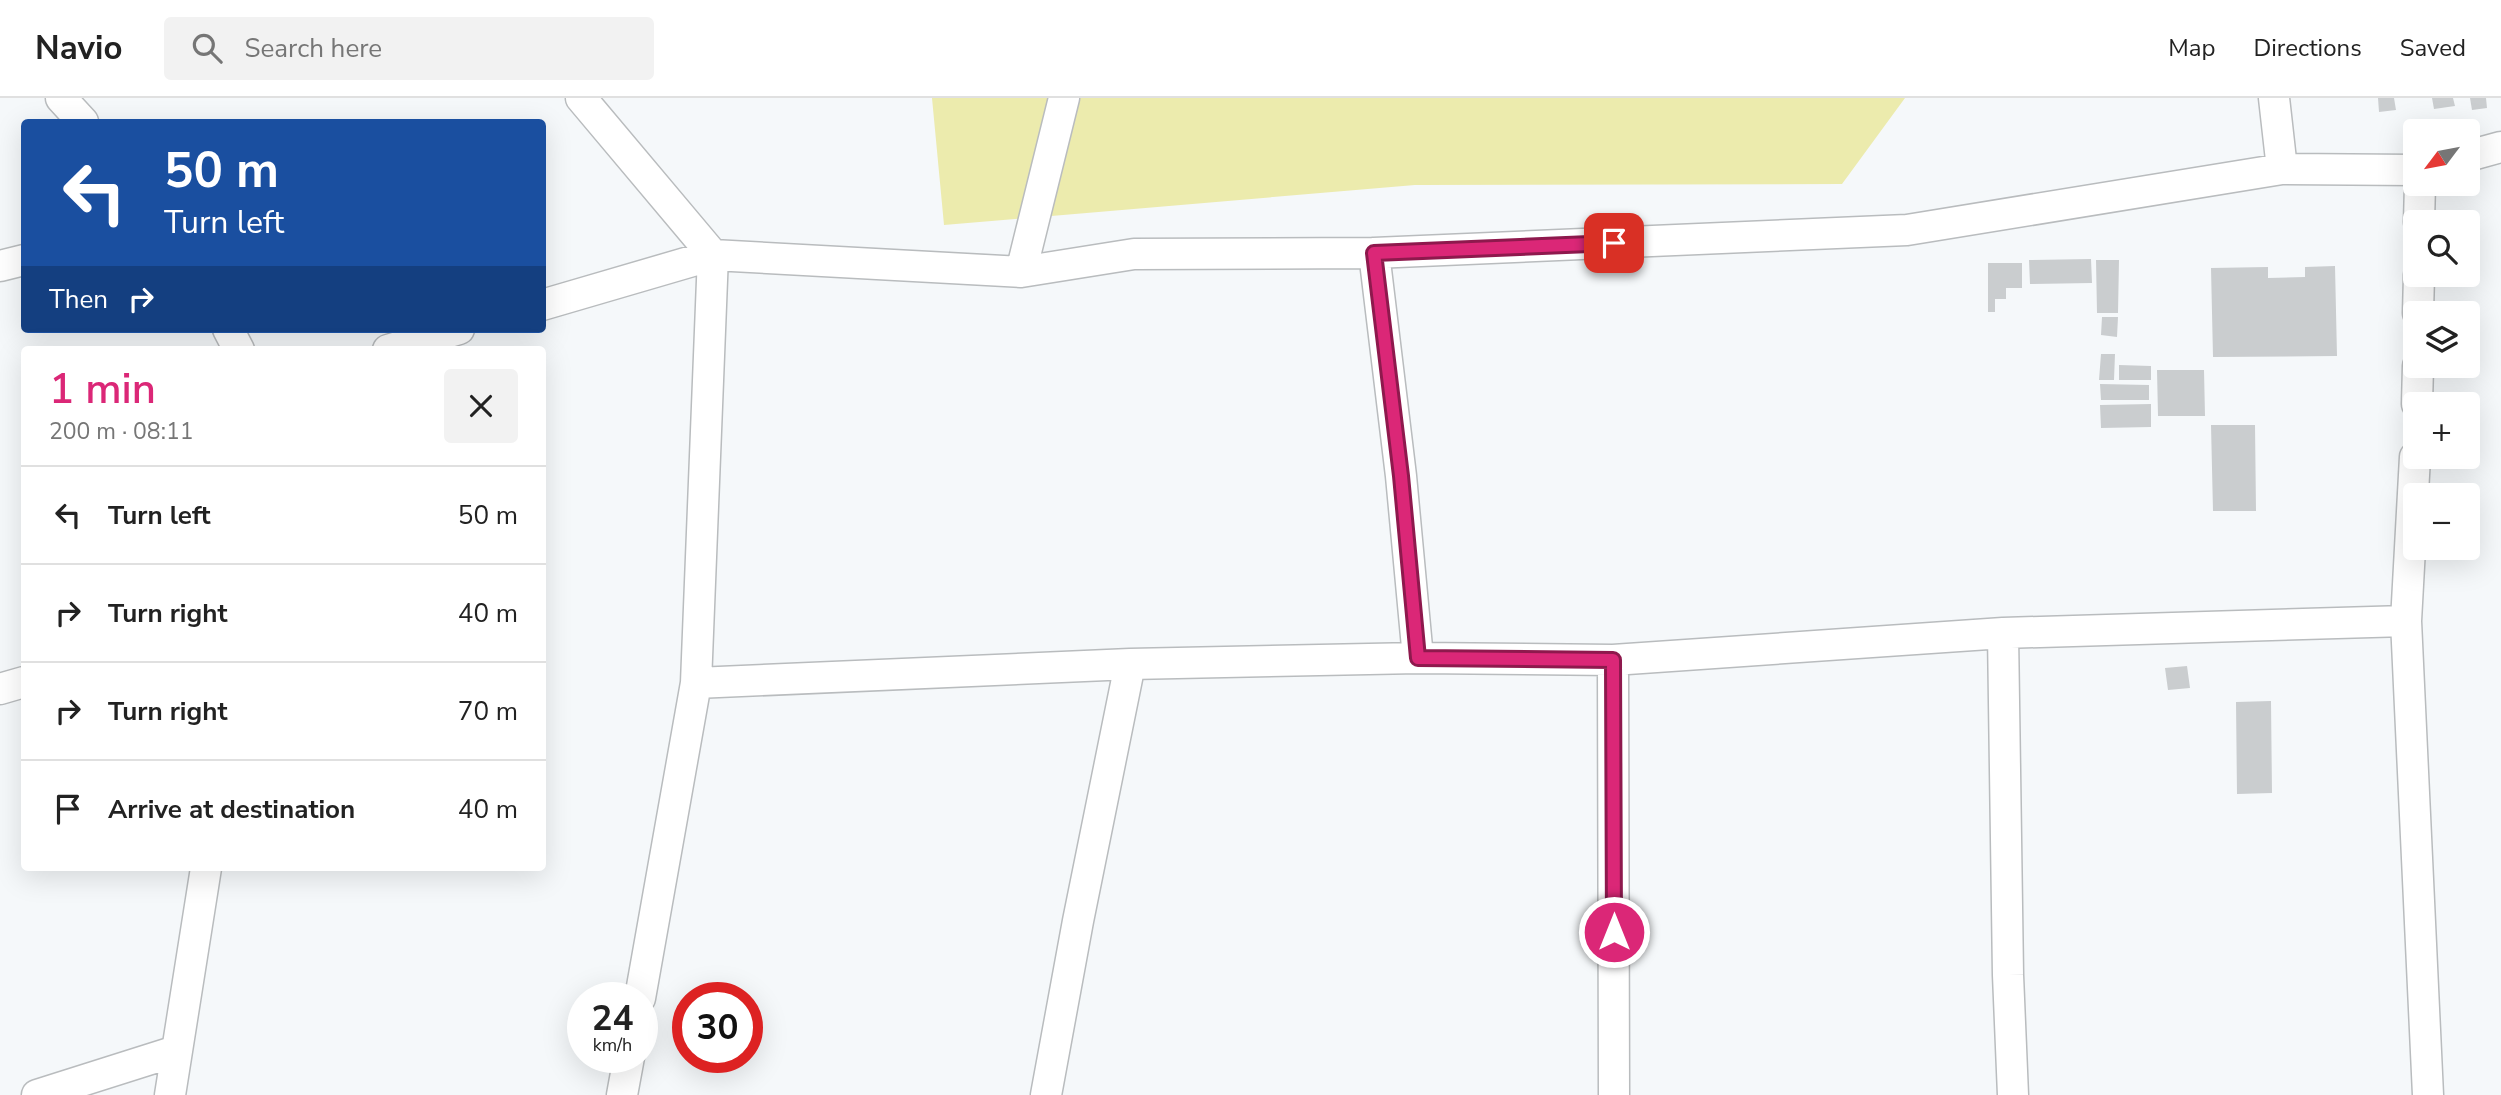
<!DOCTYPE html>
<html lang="en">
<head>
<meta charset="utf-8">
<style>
  body { margin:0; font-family:"Nunito Sans",sans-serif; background:#f2f2f2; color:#222; height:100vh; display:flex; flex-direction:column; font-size:26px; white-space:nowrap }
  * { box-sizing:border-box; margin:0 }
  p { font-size:23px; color:#767676 }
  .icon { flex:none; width:38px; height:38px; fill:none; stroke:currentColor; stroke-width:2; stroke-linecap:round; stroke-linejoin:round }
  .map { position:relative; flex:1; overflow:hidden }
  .details { position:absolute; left:21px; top:248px; width:525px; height:525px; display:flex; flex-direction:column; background:#fff; border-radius:7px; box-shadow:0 7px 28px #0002 }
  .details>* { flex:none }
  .hud { position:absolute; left:21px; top:21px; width:525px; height:214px; border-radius:7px; box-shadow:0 7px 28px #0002; background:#1a4fa0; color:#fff; overflow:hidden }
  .needle { width:46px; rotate:238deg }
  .buttons { position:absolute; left:2403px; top:21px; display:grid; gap:14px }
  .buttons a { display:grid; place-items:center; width:77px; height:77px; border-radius:7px; background:#fff; box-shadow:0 7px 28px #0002; font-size:35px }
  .speed { position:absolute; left:567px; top:884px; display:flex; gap:14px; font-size:35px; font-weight:700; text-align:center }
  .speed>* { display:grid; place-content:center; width:91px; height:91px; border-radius:50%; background:#fff; box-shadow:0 7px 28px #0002; line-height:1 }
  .speed small { font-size:18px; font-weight:400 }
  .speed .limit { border:10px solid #d22; background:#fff; color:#111 }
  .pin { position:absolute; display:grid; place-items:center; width:60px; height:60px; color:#fff; margin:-30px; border-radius:14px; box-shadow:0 4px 10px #0006 }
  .me { position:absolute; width:77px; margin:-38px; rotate:0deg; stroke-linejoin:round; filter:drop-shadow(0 0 5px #0008) }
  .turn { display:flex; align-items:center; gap:24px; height:147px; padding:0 28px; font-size:32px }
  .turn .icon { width:91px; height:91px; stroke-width:2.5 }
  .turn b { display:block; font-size:49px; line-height:60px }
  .then { display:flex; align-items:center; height:66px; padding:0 28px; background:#0003; gap:14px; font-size:26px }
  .round { display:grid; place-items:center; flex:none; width:74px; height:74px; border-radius:7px; background:#f2f2f2 }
  .head { display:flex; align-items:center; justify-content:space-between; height:119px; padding:0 28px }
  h1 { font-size:42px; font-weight:600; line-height:52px; color:#db2777 }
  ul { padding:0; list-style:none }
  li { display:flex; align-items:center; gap:21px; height:98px; padding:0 28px; border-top:2px solid #e0e0e0 }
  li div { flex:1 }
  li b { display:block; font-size:26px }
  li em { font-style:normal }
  header { display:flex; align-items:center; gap:42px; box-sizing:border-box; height:98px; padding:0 35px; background:#fff; border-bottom:2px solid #e0e0e0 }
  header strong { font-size:33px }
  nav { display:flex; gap:38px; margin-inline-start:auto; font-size:24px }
  .search { width:490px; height:63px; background:#f2f2f2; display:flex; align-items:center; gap:18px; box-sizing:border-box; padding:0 24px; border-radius:7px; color:#767676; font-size:26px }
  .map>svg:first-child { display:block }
</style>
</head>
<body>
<header>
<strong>Navio</strong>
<div class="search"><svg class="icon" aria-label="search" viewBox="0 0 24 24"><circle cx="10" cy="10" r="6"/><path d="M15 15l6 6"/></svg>Search here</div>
<nav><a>Map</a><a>Directions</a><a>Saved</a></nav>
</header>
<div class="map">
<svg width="2501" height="997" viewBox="0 0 2501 997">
  <rect width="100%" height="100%" fill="#f5f8fa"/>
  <!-- green -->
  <path fill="#ecebad" d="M932,0h973l-63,86 -427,1 -471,40z"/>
  <!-- building -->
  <path fill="#cacdcf" d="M2378,0h16l2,12 -17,2z
    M2432,0h21l2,8 -21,3z
    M2470,0h16l1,10 -15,2z
    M2091,161l1,24 -62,1 -1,-24z
    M2096,162h23l-1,53h-21z
    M1988,165h34v25h-16v11h-11v13h-7z
    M2335,168l2,90 -124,1 -2,-89 57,-1v11l37,-1v-10z
    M2102,219h16l-1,20 -16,-2z
    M2101,256h14l-1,26h-15z
    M2119,267l32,1v14h-32z
    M2157,272h47l1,46h-47z
    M2100,286l49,1v15h-48z
    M2151,306v23l-50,1 -1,-23z
    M2211,327h44l1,86h-43z
    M2187,568l3,22 -22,2 -3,-22z
    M2271,603l1,92 -35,1 -1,-92z"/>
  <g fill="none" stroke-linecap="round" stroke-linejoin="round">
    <defs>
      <path id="minor" d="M61,0l22,24
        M581,0l132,157 -17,428 -56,315
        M2274,0l8,71
        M2468,58l33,-9
        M2419,124l1,-38
        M1374,155l27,223 17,182
        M0,168l24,-6
        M1021,174l43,-174
        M542,207l171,-50 308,17 113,-18 240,-1 533,-23 375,-61 133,1
        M2418,215l1,-38
        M228,231l11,21
        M388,252l71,-21
        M2417,306l1,-38
        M2415,359l-9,164 22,474
        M2003,535l5,342 5,120
        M1613,562l1,435
        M696,585l434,-19 288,-6 195,2 390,-27 403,-12
        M0,591l24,-7
        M37,997l139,-44
        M170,997l36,-227
        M622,997l7,-38
        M1046,997l32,-174 52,-257"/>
    </defs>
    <!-- minor casing -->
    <use href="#minor" stroke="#b9bcbe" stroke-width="33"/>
    <!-- minor -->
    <use href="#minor" stroke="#fff" stroke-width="30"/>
  </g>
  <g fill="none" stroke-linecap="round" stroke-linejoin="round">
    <defs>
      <path id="route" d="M1614,145l-240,10 27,223 17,182 195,2 1,272"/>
    </defs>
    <!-- route casing -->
    <use href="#route" stroke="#8e194d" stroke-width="18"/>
    <!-- route -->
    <use href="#route" stroke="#db2777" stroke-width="12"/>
  </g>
</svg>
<div class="buttons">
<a><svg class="needle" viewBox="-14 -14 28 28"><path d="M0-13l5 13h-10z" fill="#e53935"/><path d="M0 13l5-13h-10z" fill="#767676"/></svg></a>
<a><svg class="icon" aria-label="search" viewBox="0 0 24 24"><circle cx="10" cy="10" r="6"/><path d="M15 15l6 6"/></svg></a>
<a><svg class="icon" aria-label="layers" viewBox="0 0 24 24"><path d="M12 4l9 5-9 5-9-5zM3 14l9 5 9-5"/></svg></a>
<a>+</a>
<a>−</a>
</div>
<div class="speed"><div>24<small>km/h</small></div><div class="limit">30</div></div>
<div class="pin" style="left:1614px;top:145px;background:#d93025"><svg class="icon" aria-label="arrive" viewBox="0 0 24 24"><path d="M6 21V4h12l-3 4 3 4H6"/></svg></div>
<svg class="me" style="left:1614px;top:834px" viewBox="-20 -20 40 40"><circle r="17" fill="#db2777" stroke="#fff" stroke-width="3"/><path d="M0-11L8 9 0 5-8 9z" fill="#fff"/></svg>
<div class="hud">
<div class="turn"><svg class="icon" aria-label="left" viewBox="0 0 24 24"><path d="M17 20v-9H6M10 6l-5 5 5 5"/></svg><div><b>50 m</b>Turn left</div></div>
<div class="then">Then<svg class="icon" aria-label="right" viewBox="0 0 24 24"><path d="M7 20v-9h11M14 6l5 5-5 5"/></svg></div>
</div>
<section class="details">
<div class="head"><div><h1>1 min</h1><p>200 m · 08:11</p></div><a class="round"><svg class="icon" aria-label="close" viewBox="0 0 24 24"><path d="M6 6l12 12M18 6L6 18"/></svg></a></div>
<ul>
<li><svg class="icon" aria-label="left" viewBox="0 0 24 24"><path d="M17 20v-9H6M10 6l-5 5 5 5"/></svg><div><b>Turn left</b></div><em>50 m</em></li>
<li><svg class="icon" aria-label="right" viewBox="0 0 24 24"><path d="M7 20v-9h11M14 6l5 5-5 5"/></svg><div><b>Turn right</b></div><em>40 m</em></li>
<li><svg class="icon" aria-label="right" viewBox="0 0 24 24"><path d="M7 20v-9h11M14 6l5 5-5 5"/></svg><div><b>Turn right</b></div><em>70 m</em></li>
<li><svg class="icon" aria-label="arrive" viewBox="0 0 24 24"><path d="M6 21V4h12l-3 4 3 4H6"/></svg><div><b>Arrive at destination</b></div><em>40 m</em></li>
</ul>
</section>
</div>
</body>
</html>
